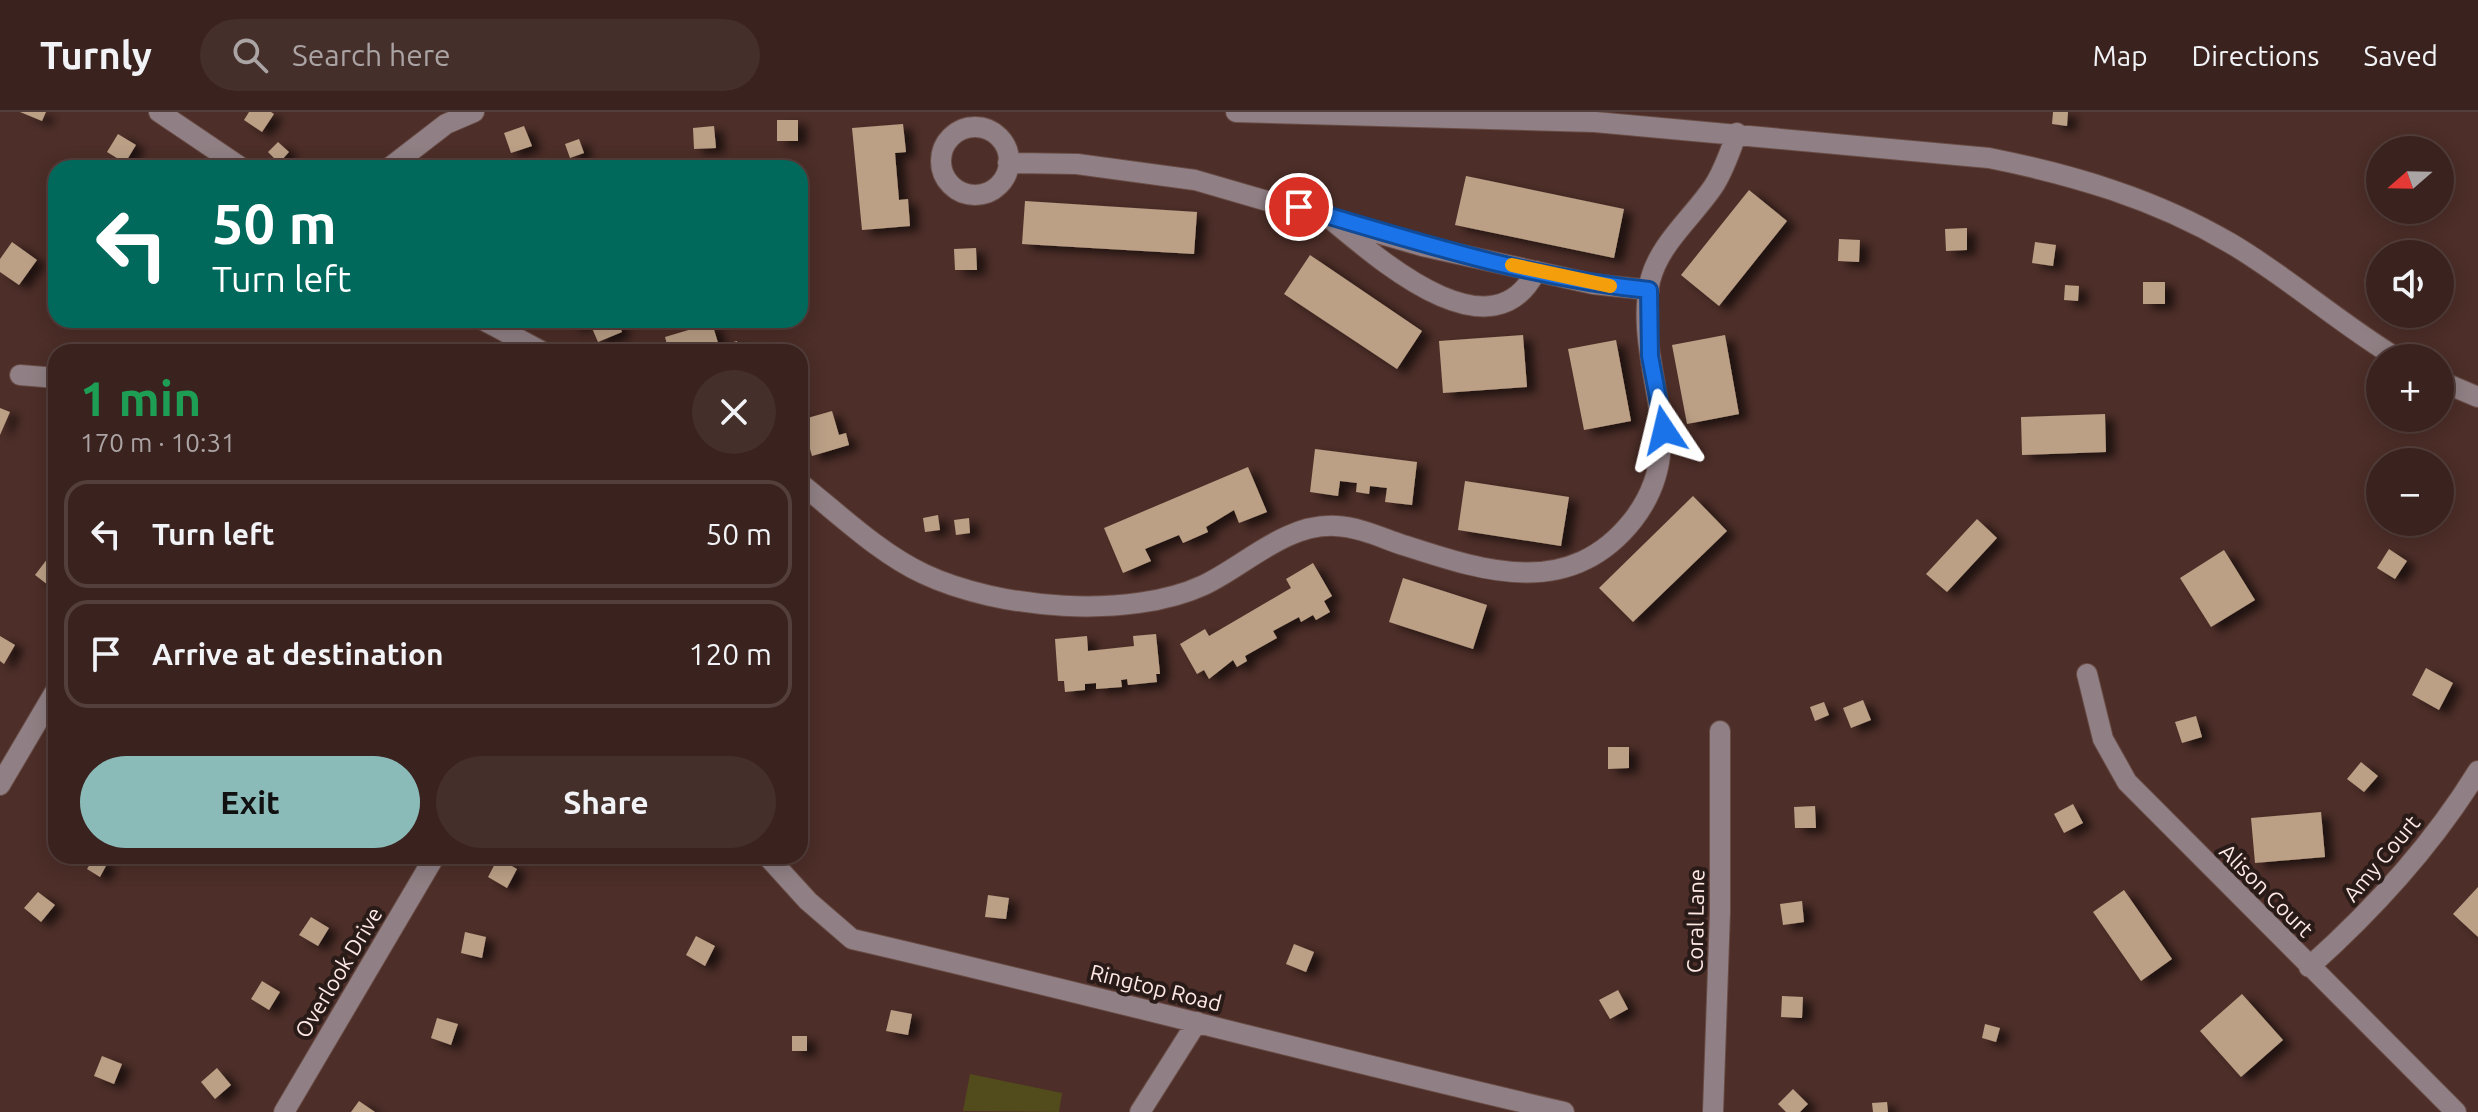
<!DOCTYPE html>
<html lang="en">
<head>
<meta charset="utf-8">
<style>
  body { margin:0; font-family:Ubuntu,sans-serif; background:#452f2b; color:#f1f3f6; height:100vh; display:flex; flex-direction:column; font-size:30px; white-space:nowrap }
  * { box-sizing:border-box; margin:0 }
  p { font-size:26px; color:#aba4a4 }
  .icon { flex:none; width:44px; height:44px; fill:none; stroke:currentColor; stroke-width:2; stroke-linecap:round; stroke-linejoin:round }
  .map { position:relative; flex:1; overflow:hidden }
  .drawer { position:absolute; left:48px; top:232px; width:760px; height:520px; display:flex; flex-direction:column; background:#3a221e; border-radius:24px; box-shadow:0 4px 20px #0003,0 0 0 2px #543f3c }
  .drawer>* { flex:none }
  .banner { position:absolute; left:48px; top:48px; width:760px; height:168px; border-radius:24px; box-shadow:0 4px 20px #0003,0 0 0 2px #543f3c; background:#00695c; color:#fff; overflow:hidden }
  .needle { width:52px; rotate:250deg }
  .controls { position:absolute; left:2366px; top:24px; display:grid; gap:16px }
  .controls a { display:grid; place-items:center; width:88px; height:88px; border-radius:50%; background:#3a221e; box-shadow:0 4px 20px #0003,0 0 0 2px #543f3c; font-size:40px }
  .pin { position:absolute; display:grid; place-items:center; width:68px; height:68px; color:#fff; margin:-34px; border:4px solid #fff; border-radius:50%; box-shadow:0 2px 8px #0007 }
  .me { position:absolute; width:88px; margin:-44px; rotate:350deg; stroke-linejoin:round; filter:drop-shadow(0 0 6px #0008) }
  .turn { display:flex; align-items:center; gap:28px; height:168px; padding:0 32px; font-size:36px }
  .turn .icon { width:104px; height:104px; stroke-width:2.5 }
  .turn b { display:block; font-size:56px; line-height:68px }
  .round { display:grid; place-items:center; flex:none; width:84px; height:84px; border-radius:42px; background:#452f2b }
  .overview { display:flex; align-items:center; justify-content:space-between; height:136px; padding:0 32px }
  h1 { font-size:48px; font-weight:700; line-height:60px; color:#1e9e55 }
  .action { display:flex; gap:16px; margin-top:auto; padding:16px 32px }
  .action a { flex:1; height:92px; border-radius:48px; background:#8bbbb9; color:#111; font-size:32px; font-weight:700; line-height:92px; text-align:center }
  .action a+a { background:#452f2b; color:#f1f3f6 }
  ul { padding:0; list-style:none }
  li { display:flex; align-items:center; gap:24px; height:108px; margin:0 16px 12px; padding:0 16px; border:4px solid #543f3c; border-radius:24px }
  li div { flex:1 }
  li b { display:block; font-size:30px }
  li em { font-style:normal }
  header { display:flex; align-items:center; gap:48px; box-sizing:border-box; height:112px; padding:0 40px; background:#3a221e; border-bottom:2px solid #543f3c }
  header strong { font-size:38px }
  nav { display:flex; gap:44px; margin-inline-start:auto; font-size:28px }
  .search { width:560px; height:72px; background:#452f2b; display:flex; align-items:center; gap:20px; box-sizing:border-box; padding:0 28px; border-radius:44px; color:#aba4a4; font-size:30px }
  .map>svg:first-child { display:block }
</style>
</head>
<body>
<header>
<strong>Turnly</strong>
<div class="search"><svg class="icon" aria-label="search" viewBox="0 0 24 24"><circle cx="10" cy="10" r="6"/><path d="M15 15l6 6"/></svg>Search here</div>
<nav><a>Map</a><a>Directions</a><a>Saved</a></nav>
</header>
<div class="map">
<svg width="2478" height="1000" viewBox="0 0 2478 1000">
  <defs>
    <filter id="shadow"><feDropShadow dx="9" dy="5" stdDeviation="4" flood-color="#0009"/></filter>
  </defs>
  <rect width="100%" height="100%" fill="#4d2e28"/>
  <!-- green -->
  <path fill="#524b1c" d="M970,962l92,19 -3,19 -96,-1z"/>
  <!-- building -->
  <path fill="#bba086" filter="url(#shadow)" d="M20,0h26l-4,9z
    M249,0h22l3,2 -12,18 -18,-12z
    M2053,0h15l-1,14 -15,-2z
    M777,8h21v21h-21z
    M903,12l3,28 -11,1 4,47 9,-1 2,27 -48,4 -10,-102z
    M524,14l8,20 -21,7 -7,-20z
    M714,14l2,22 -22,1 -1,-21z
    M118,22l18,11 -11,18 -18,-11z
    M579,27l5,14 -14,5 -5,-14z
    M278,30l11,10 -10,11 -11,-11z
    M1466,64l158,33 -10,49 -159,-33z
    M1749,78l38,31 -68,85 -38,-31z
    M1025,89l172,11 -3,42 -172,-10z
    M1967,116v22l-21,1 -1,-22z
    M1839,127l21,1 -1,22 -21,-1z
    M12,130l25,18 -18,25 -19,-13v-13z
    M2035,130l21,3 -3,21 -21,-3z
    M976,136l1,22h-22l-1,-21z
    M1310,143l112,76 -25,38 -113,-75z
    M2374,150l6,3v25l-16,-9z
    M2143,170h22v22h-22z
    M2065,173l14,1 -1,15 -14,-1z
    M570,208h47l5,12 -24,10 -9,-21 -16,7z
    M712,211l7,23 18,-5 3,11h-71l-4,-15z
    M1523,223l4,52 -84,6 -4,-52z
    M1725,223l14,79 -52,10 -15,-79z
    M1616,228l15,81 -47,9 -16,-81z
    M800,295l4,12 28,-8 7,24 7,-2 3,12 -37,11 -6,-21 -6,2z
    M0,296l10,4 -10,23z
    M2105,302l1,38 -84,3 -1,-38z
    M1315,337l102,13 -5,43 -27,-3 2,-14 -17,-2 -1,8 -13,-2 1,-9 -17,-2 -2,15 -28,-4z
    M1248,355l19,45 -28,11 -5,-13 -28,17 2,5 -25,11 -4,-8 -34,14 6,12 -28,12 -19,-45z
    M1465,369l104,16 -8,49 -103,-16z
    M1693,384l34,35 -94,91 -34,-34z
    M938,403l2,15 -15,2 -2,-14z
    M969,406l1,15 -14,2 -2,-15z
    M1977,407l20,19 -50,54 -21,-18z
    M2389,437l18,12 -12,18 -18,-11z
    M2224,438l31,50 -44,27 -31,-49z
    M48,446l8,6v19l-4,5 -17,-13z
    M1313,451l19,33 -8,5 6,11 -14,8 -3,-5 -12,7 -2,-5 -26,14 4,7 -32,18 2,5 -10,6 -4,-7 -24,19 -5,-9 -7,4 -17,-30 25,-15 4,7 82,-48 -5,-9z
    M1403,466l84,27 -14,44 -84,-27z
    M1156,522l4,40h-4l1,8 -29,3 -1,-6 -6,1 1,7 -26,2v-6l-11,1v6l-20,2 -1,-11h-6l-3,-42 32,-3 1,15 46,-5 -1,-10z
    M0,524l15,9 -11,19 -4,-3z
    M2426,556l27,15 -14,27 -27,-15z
    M1863,588l8,20 -20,8 -8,-20z
    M1824,590l5,13 -14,6 -5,-14z
    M2196,604l6,21 -20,6 -7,-21z
    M1608,635h21v21l-21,1z
    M2361,650l17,14 -14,16 -17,-13z
    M2073,692l10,19 -19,10 -10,-19z
    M1815,694l1,22h-21l-1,-21z
    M2321,700l4,45 -70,6 -4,-45z
    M95,744l12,8 -7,13 -13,-8z
    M498,746l19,11 -10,19 -19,-11z
    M2478,775v50l-25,-23z
    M2124,778l48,69 -31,22 -48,-69z
    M38,780l17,13 -14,17 -17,-14z
    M988,783l21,3 -3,21 -21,-2z
    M1802,789l2,21 -21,3 -3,-21z
    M311,805l18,11 -11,18 -19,-11z
    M465,820l21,5 -4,21 -21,-5z
    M696,824l19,10 -10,20 -19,-11z
    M1294,832l20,8 -8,20 -20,-8z
    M262,869l18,11 -11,18 -18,-11z
    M1618,878l10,19 -18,10 -11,-19z
    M2242,882l41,46 -42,37 -41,-46z
    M1782,884l21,1 -1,21 -21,-1z
    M891,898l21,4 -4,21 -22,-4z
    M437,906l21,6 -7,21 -20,-7z
    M1985,912l15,4 -4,14 -14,-4z
    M792,924h15v15h-15z
    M102,944l20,8 -8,20 -20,-8z
    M217,956l14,17 -16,14 -14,-17z
    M1793,977l15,15 -8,8h-14l-8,-8z
    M359,989l16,11h-24z
    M1887,990l1,10h-15l-1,-9z"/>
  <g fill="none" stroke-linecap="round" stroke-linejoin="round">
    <defs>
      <path id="minor" d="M159,0l83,56
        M1236,0l359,10 394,36c85,17 166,41 241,85 58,34 109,80 167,115
        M941 49a34 34 0 1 1 68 0a34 34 0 1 1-68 0Z
        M1008,51l69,1 118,16 227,66 171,38 56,6
        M389,56l57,-44 28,-12
        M1334,110c46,38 158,137 202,49
        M483,208l60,32
        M20,263l36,3
        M2440,269l38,16
        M800,371c39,31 79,70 124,91 74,35 205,46 280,11 42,-20 82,-62 132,-59 22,1 44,11 64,18 83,27 169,57 233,-24 62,-80 -1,-153 17,-239 9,-37 42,-63 63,-94 11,-16 17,-36 24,-54
        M2087,562l16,65 24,43 329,330
        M0,673l56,-95
        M767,744l41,45 44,38c238,55 474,118 712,173
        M2309,855c64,-57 124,-123 169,-196
        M284,1000l151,-256
        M1140,1000l57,-90
        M1713,1000l7,-200v-181"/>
    </defs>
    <!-- minor casing -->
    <use href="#minor" stroke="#694c46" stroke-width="22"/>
    <!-- minor -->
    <use href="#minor" stroke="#908085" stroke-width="20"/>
  </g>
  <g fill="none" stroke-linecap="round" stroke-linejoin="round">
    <defs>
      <path id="route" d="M1299,95c115,34 230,71 350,83l1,66 14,74"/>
    </defs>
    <!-- route casing -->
    <use href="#route" stroke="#114b97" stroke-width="20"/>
    <!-- route -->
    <use href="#route" stroke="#1a73e8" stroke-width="14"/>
    <!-- slow -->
    <path stroke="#f59e0b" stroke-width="14" d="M1512,153l98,21"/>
  </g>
  <g text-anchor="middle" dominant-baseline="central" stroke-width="8" stroke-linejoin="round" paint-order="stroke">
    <!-- street labels -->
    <g font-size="22" fill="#fee9e5" stroke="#291b18">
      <text transform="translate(2381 746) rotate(-50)">Amy Court</text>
      <text transform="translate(2267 778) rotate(45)">Alison Court</text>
      <text transform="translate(1695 809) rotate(-89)">Coral Lane</text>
      <text transform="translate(338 860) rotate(-59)">Overlook Drive</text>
      <text transform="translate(1156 875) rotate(14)">Ringtop Road</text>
    </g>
  </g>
</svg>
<div class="controls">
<a><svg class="needle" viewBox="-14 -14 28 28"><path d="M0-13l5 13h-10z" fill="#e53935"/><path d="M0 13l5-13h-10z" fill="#aba4a4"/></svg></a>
<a><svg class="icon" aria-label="sound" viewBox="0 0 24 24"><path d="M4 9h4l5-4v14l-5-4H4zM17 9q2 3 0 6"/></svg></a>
<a>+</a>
<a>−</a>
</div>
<div class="pin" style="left:1299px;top:95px;background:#d93025"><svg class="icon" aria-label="arrive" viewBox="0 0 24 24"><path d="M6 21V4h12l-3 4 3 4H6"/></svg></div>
<svg class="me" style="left:1664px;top:318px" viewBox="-20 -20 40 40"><path d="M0-17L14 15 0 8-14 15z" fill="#1a73e8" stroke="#fff" stroke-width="4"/></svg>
<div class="banner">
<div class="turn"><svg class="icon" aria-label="left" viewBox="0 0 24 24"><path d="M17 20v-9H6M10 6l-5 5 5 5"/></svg><div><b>50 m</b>Turn left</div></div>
</div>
<section class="drawer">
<div class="overview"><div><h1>1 min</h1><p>170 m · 10:31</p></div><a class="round"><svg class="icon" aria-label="close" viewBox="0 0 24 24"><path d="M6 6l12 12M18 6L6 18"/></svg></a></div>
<ul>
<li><svg class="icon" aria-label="left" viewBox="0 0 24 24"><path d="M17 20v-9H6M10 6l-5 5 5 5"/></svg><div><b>Turn left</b></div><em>50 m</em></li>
<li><svg class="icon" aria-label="arrive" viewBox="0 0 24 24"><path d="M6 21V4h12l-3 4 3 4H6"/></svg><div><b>Arrive at destination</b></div><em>120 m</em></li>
</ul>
<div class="action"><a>Exit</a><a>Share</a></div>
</section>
</div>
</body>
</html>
